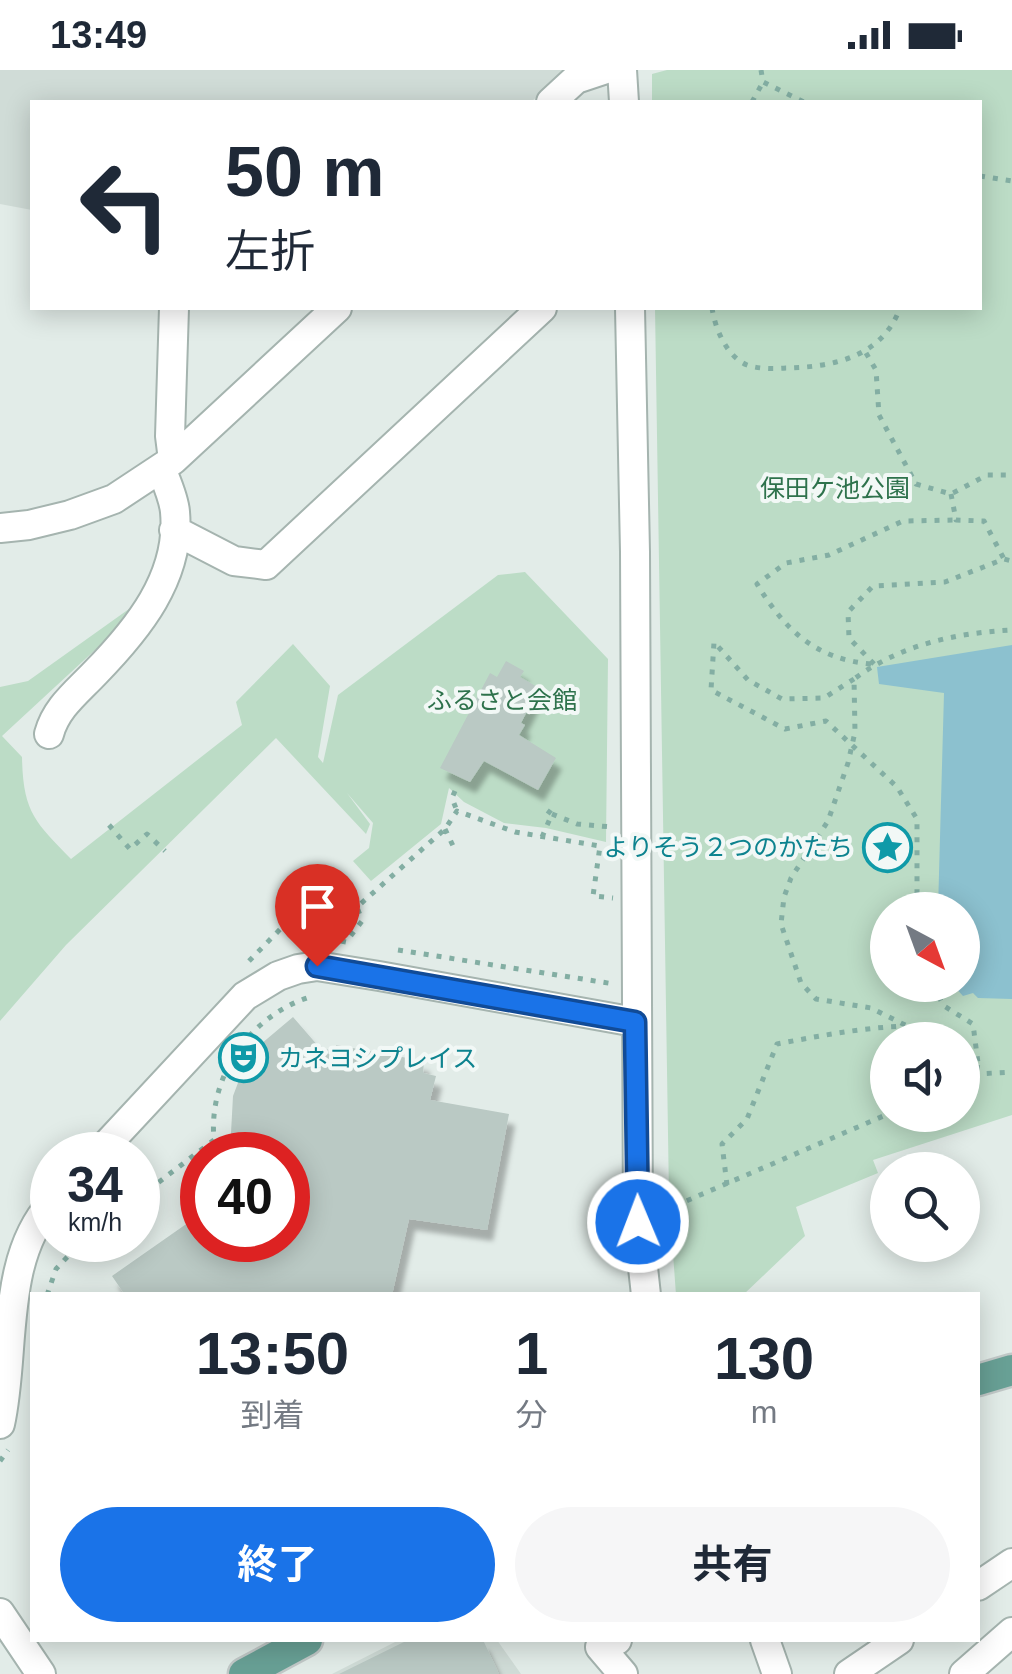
<!DOCTYPE html>
<html lang="ja">
<head>
<meta charset="utf-8">
<style>
  body { margin:0; font-family:Arial,"Noto Sans JP",sans-serif; background:#f6f6f7; color:#1f2937; height:100vh; display:flex; flex-direction:column; font-size:38px; white-space:nowrap }
  * { box-sizing:border-box; margin:0 }
  p { font-size:32px; color:#747a83 }
  .icon { flex:none; width:55px; height:55px; fill:none; stroke:currentColor; stroke-width:2; stroke-linecap:round; stroke-linejoin:round }
  .map { position:relative; flex:1; overflow:hidden }
  .drawer { position:absolute; left:30px; top:1222px; width:950px; height:350px; display:flex; flex-direction:column; background:#fff; border-radius:0px; box-shadow:0 5px 25px #0003 }
  .drawer>* { flex:none }
  .top-card { position:absolute; left:30px; top:30px; width:952px; height:210px; border-radius:0px; box-shadow:0 5px 25px #0003; background:#fff; color:#1f2937; overflow:hidden }
  .needle { width:65px; rotate:139deg }
  .tools { position:absolute; left:870px; top:822px; display:grid; gap:20px }
  .tools a { display:grid; place-items:center; width:110px; height:110px; border-radius:50%; background:#fff; box-shadow:0 5px 25px #0003; font-size:50px }
  .speed { position:absolute; left:30px; top:1062px; display:flex; gap:20px; font-size:50px; font-weight:700; text-align:center }
  .speed>* { display:grid; place-content:center; width:130px; height:130px; border-radius:50%; background:#fff; box-shadow:0 5px 25px #0003; line-height:1 }
  .speed small { font-size:25px; font-weight:400 }
  .speed .limit { border:15px solid #d22; background:#fff; color:#111 }
  .pin { position:absolute; display:grid; place-items:center; width:85px; height:85px; color:#fff; margin:-102px -42px; border-radius:50% 50% 50% 0; rotate:-45deg; box-shadow:0 0 10px #0007 }
  .pin .icon { rotate:45deg }
  .me { position:absolute; width:110px; margin:-55px; rotate:359deg; stroke-linejoin:round; filter:drop-shadow(0 0 8px #0008) }
  .turn { display:flex; align-items:center; gap:35px; height:210px; padding:0 30px; font-size:45px }
  .turn .icon { width:130px; height:130px; stroke-width:2.5 }
  .turn b { display:block; font-size:70px; line-height:85px }
  .eta { display:flex; justify-content:space-evenly; align-items:center; height:170px; text-align:center }
  .eta b { font-size:60px; font-weight:700; line-height:70px }
  .action { display:flex; gap:20px; margin-top:auto; padding:20px 30px }
  .action a { flex:1; height:115px; border-radius:60px; background:#1a73e8; color:#fff; font-size:40px; font-weight:700; line-height:115px; text-align:center }
  .action a+a { background:#f6f6f7; color:#1f2937 }
  .status { display:flex; justify-content:space-between; align-items:center; height:70px; padding:0 50px; background:#fff; direction:ltr }
  .status svg { height:28px; fill:currentColor }
  .map>svg:first-child { display:block }
</style>
</head>
<body>
<div class="status"><b>13:49</b><svg viewBox="0 0 49 12"><path d="M0 12V9h3v3zM5 12V6h3v6zM10 12V3h3v9zM15 12V0h3v12zM26 1h20v11H26zM47 4h2v5h-2z"/></svg></div>
<div class="map">
<svg width="1012" height="1604" viewBox="0 0 1012 1604">
  <defs>
    <filter id="shadow"><feDropShadow dx="6" dy="11" stdDeviation="2.5" flood-color="#0004"/></filter>
  </defs>
  <rect width="100%" height="100%" fill="#e2ece8"/>
  <!-- built -->
  <path fill="#d0dcd7" d="M0,0h566l-35,32h-499v108l-32,-6z
    M399,1570h98l24,34h-189z"/>
  <!-- green -->
  <path fill="#bcdcc6" fill-rule="evenodd" d="M667,0h345v1045l-139,45 5,13 -82,34 9,29 -62,59h-67l-7,-98 -14,-889h325v-206h-328v-28zM888,840h74v75h-74zM888,970h74v75h-74z
    M525,502l83,87 -2,183 -60,-14 -42,-5 -40,-21 -15,-14 -8,36 -70,57 -18,-20 16,-13 4,-25 -26,-30 23,31 -4,10 -90,-96 -210,207 -66,76v-334l28,-6 115,-82 -21,26 -120,111 20,21c1,55 13,65 49,102l171,-134 -6,-23 57,-58 37,42 -12,71 5,6 15,-68 160,-120z"/>
  <!-- water -->
  <path fill="#8cc1cf" d="M1012,575v354l-34,-1 -5,-5 -10,3 -10,-11h9v-75h-24l6,-217 -65,-9 -2,-17z"/>
  <!-- building -->
  <path fill="#bac9c4" filter="url(#shadow)" d="M506,591l18,10 -4,6 19,11 -18,35 4,2 -6,10 37,23 -18,32 -54,-29 -14,21 -30,-14 50,-95 7,4z
    M293,947l26,30 17,5v-7l88,16 -1,12 13,3 -6,24 79,14 -22,116 -78,-11 -17,76h-267l-13,-19 90,-63v27h86v-85h-50l-7,-22 2,-37 11,-29 17,-23z
    M408,1570h75l16,34h-160z"/>
  <g fill="none" stroke-linecap="round" stroke-linejoin="round">
    <defs>
      <path id="minor" d="M622,0l2,32
        M551,32l25,-23 27,-9
        M630,238l5,244 3,670 8,73
        M173,390l-3,-24 4,-128
        M0,458l29,-3 41,-10 44,-16 59,-39 164,-152
        M174,460l60,31 32,4 276,-257
        M49,664c7,-26 27,-41 46,-61 42,-43 86,-96 80,-161 -1,-14 -9,-31 -14,-44
        M97,1085l148,-159 33,-20 20,-7 19,-3 62,10 256,46
        M0,1354c16,-71 0,-164 52,-221
        M978,1516l34,-23
        M0,1543l41,61
        M617,1570l-17,7 23,27
        M765,1570l12,34
        M849,1604l50,-34
        M964,1604l48,-42"/>
      <path id="major" d="M978,1310l34,-10
        M244,1604l63,-34"/>
    </defs>
    <!-- minor casing -->
    <use href="#minor" stroke="#a5b4af" stroke-width="32"/>
    <!-- major casing -->
    <use href="#major" stroke="#c1c8c7" stroke-width="35"/>
    <!-- path -->
    <path stroke="#83aea3" stroke-width="5" stroke-dasharray="5 8" stroke-linecap="butt" d="M761,0l2,12 41,20
      M752,32l11,-20
      M980,106l32,5
      M712,238c3,20 14,48 35,57 11,4 27,4 39,3 48,-1 96,-11 114,-60
      M866,283l10,17 3,45 37,69 35,10 36,-19h25
      M951,424l5,26 28,1 20,38
      M871,594c-56,-5 -86,-34 -114,-80l29,-21 43,-8 74,-34 53,-1
      M874,594l-25,-26 -1,-26 25,-26 72,-4 59,-23 8,2
      M854,609l-30,19 -42,1 -34,-19 -34,-38 -3,48 74,39 41,-8 71,66 20,32v91
      M455,721l-3,7 5,13
      M552,744l25,10 35,3
      M109,755l21,24 17,-15 18,17
      M445,759l10,21
      M542,767l10,-23 -8,-6
      M341,871l5,1 16,-21 -5,-14 88,-78 12,-18 58,21 85,14 -7,50 20,2
      M398,880l216,34
      M249,891l50,-51 31,30
      M932,915l12,21 29,18 5,39
      M955,970l-48,-14 -36,-18 -55,-9 -15,-16 -20,-59 3,-27 7,-19 37,-57 20,-58 7,-31 -1,-53c46,-34 101,-46 158,-49
      M962,975l16,18 -2,11
      M962,1010l14,-6 36,-2
      M195,1085l7,10
      M41,1109l11,-12
      M727,1115l-5,-41 25,-25 30,-75c42,-8 83,-16 127,-18
      M138,1128l76,-58c-6,-65 37,-126 99,-144
      M663,1141l225,-97
      M47,1225l9,-26 27,-29
      M0,1391l8,-11"/>
    <!-- minor -->
    <use href="#minor" stroke="#fff" stroke-width="28"/>
    <!-- major -->
    <use href="#major" stroke="#68a095" stroke-width="30"/>
  </g>
  <g fill="none" stroke-linecap="round" stroke-linejoin="round">
    <defs>
      <path id="route" d="M317,896l318,56 3,200"/>
    </defs>
    <!-- route casing -->
    <use href="#route" stroke="#114b97" stroke-width="25"/>
    <!-- route -->
    <use href="#route" stroke="#1a73e8" stroke-width="18"/>
  </g>
  <!-- icons -->
  <defs>
    <symbol id="sight-ring" viewBox="-11 -11 22 22"><circle r="9.5" fill="#f2f8f6" stroke="#0f9aa8" stroke-width="1.5"/><path d="M0-6L1.8-2.2L6-1.7L2.9 1.2L3.7 5.4L0 3.3L-3.7 5.4L-2.9 1.2L-6-1.7L-1.8-2.2Z" fill="#0f9aa8"/></symbol>
    <symbol id="theatre-ring" viewBox="-11 -11 22 22"><circle r="9.5" fill="#f2f8f6" stroke="#0f9aa8" stroke-width="1.5"/><path d="M-5-5.5Q0-4 5-5.5V0Q5 5 0 6Q-5 5-5 0ZM-3.3-2.5H-1v1.5H-3.3ZM1-2.5H3.3v1.5H1ZM-2.8 1Q0 5.5 2.8 1Z" fill="#0f9aa8"/></symbol>
  </defs>
  <g fill-rule="evenodd">
    <use href="#sight-ring" x="860" y="750" width="55" height="55"/>
    <use href="#theatre-ring" x="216" y="960" width="55" height="55"/>
  </g>
  <g text-anchor="middle" dominant-baseline="central" stroke-width="8" stroke-linejoin="round" paint-order="stroke">
    <!-- park labels -->
    <g font-size="25" fill="#2e724c" stroke="#f2f8f6">
      <text x="835" y="418">保田ケ池公園</text>
      <text x="502" y="630">ふるさと会館</text>
    </g>
    <!-- culture labels -->
    <g font-size="25" fill="#0d838f" stroke="#f2f8f6" text-anchor="end">
      <text x="853" y="777">よりそう２つのかたち</text>
      <text x="278" y="988" text-anchor="start">カネヨシプレイス</text>
    </g>
  </g>
</svg>
<div class="tools">
<a><svg class="needle" viewBox="-14 -14 28 28"><path d="M0-13l5 13h-10z" fill="#e53935"/><path d="M0 13l5-13h-10z" fill="#747a83"/></svg></a>
<a><svg class="icon" aria-label="sound" viewBox="0 0 24 24"><path d="M4 9h4l5-4v14l-5-4H4zM17 9q2 3 0 6"/></svg></a>
<a><svg class="icon" aria-label="search" viewBox="0 0 24 24"><circle cx="10" cy="10" r="6"/><path d="M15 15l6 6"/></svg></a>
</div>
<div class="speed"><div>34<small>km/h</small></div><div class="limit">40</div></div>
<div class="pin" style="left:317px;top:896px;background:#d93025"><svg class="icon" aria-label="arrive" viewBox="0 0 24 24"><path d="M6 21V4h12l-3 4 3 4H6"/></svg></div>
<svg class="me" style="left:638px;top:1152px" viewBox="-20 -20 40 40"><circle r="17" fill="#1a73e8" stroke="#fff" stroke-width="3"/><path d="M0-11L8 9 0 5-8 9z" fill="#fff"/></svg>
<div class="top-card">
<div class="turn"><svg class="icon" aria-label="left" viewBox="0 0 24 24"><path d="M17 20v-9H6M10 6l-5 5 5 5"/></svg><div><b>50 m</b>左折</div></div>
</div>
<section class="drawer">
<div class="eta">
<div><b>13:50</b><p>到着</p></div>
<div><b>1</b><p>分</p></div>
<div><b>130</b><p>m</p></div>
</div>
<div class="action"><a>終了</a><a>共有</a></div>
</section>
</div>
</body>
</html>
